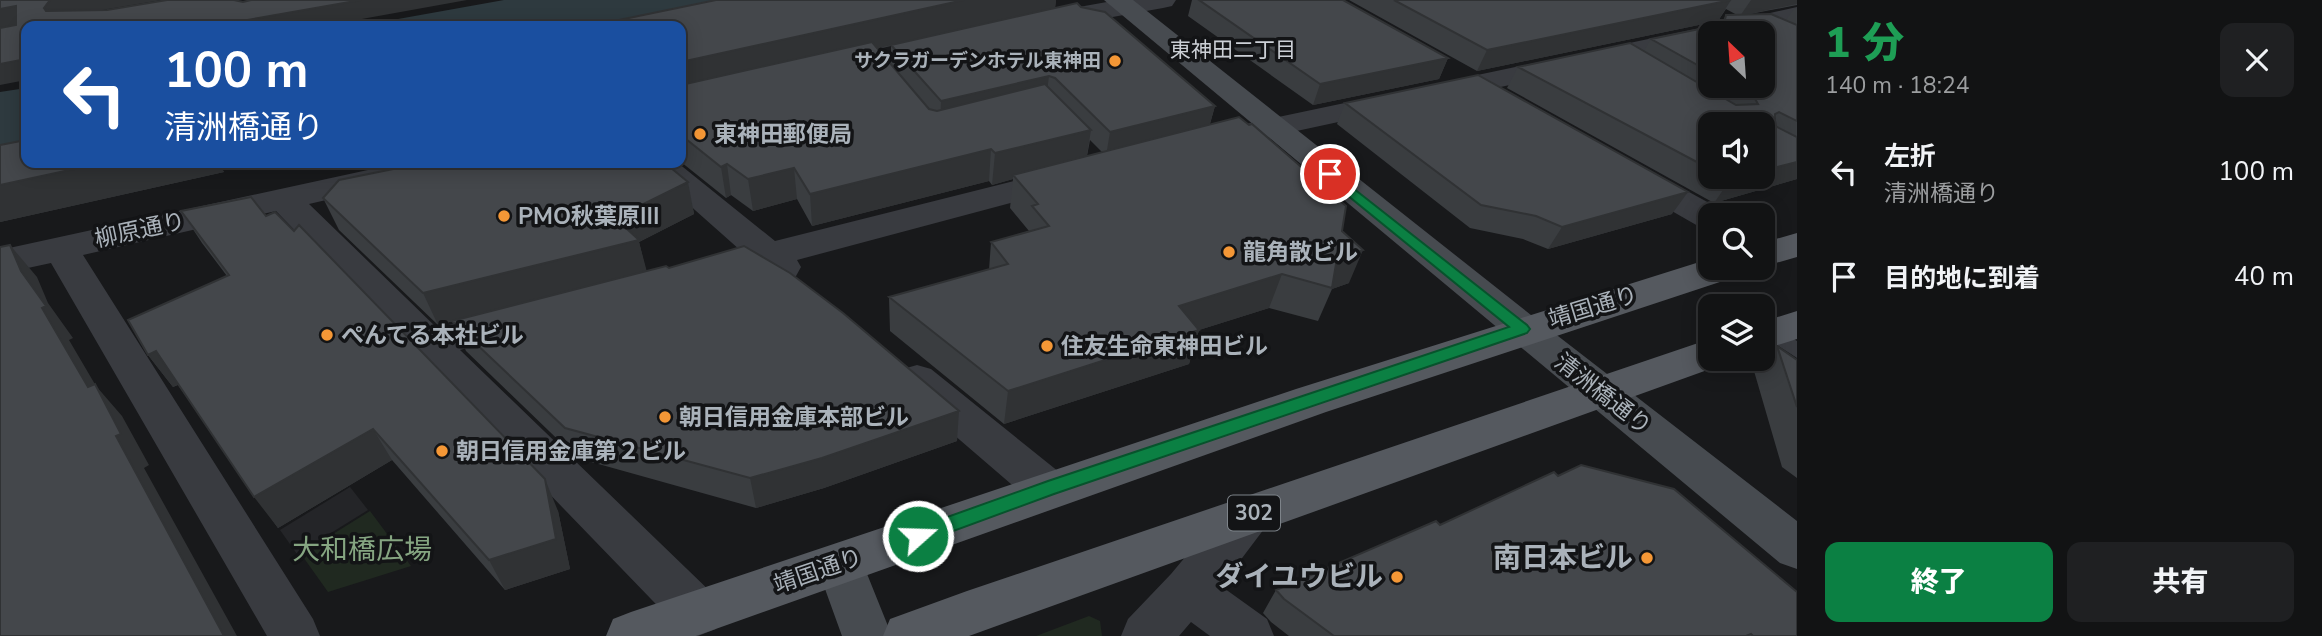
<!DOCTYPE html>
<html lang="ja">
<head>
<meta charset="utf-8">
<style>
  body { margin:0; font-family:"Nunito Sans","Noto Sans JP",sans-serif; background:#1f2022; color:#f1f3f6; height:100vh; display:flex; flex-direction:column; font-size:26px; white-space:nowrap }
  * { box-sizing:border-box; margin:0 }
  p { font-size:23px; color:#9c9ea0 }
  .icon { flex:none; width:38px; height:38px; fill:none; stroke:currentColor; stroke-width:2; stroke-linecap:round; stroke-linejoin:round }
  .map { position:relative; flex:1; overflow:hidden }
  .sheet { display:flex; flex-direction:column; background:#121314; width:525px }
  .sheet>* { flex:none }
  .banner { position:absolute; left:21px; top:21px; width:665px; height:147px; border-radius:14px; box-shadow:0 4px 18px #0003,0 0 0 2px #313234; background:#1a4fa0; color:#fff; overflow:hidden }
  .needle { width:46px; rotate:335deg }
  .fabs { position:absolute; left:1698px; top:21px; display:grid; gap:14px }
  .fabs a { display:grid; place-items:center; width:77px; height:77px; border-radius:14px; background:#121314; box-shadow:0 4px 18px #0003,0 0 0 2px #313234; font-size:35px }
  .pin { position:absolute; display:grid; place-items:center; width:60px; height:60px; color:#fff; margin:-30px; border:4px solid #fff; border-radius:50%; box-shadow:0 2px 7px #0007 }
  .me { position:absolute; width:77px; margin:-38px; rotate:70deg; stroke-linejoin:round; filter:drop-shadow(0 0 5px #0008) }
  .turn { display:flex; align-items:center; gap:24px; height:147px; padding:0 28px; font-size:32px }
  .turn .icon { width:91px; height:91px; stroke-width:2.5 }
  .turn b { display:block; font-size:49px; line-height:60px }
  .round { display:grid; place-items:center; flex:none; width:74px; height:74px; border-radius:14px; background:#1f2022 }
  .overview { display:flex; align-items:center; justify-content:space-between; height:119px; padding:0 28px }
  h1 { font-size:42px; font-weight:800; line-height:52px; color:#1e9e55 }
  .cta { display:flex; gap:14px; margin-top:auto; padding:14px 28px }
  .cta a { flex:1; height:80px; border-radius:14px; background:#0b8043; color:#fff; font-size:28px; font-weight:800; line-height:80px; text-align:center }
  .cta a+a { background:#1f2022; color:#f1f3f6 }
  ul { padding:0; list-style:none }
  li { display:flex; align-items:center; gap:21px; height:105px; padding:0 28px }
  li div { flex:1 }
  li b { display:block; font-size:26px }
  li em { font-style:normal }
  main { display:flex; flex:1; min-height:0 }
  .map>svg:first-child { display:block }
</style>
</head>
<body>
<main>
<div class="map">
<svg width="1797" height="636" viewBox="0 0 1797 636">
  <rect width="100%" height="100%" fill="#18191b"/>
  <!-- built -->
  <path fill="#242528" d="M350,487l18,23 -71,44 -17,-24z"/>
  <!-- green -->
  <path fill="#202920" d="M370,511l41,55 -83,26 -27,-38z
    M1089,616l11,5 2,15h-66z"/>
  <!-- water -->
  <path fill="#2e3a3f" d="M504,0h327l-150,26h-322z
    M26,88v75l-26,10v-81z"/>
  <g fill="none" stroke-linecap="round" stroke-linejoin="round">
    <!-- lane -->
    <path fill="#393b40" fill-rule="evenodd" d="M1773,326l24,15v17l-31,-20 -3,-5 3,-5z"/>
    <!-- street -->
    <path fill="#393b40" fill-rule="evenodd" d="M1118,0h58l-4,6 -9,2 -112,20 -10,-2 -4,-6 4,-6 10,-2z
      M1797,7v16l-44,10h-43v9l-474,102 -11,-2 -5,-7 5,-7 11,-2 474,-100 9,2 2,-4z
      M400,163h60l-5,7 -146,34 128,124 73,-20 14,4 5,10 -5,10 -64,18 256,247 7,16 -7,16 -18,7 -18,-7 -404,-418 -193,44 230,364 7,17h-53l-216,-373 -51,11v-24z
      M642,163h36l97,78 287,-72 12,3 5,7 -5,7 -277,74 4,7 -5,9c-14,4 -23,3 -34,-7l-51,13 -13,-3 -5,-9 5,-9 42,-11z
      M1635,166l12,3 75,41 4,5h-16v14l-12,-3 -75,-43 -5,-7 5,-7z
      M917,365l14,4 133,107 7,13 -7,13 -16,6 -16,-6 -129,-111 -6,-11 6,-11z
      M1248,495l16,6 7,14 -7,14 -43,57 46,33 7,17h-64l-19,-14 -12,14h-58l7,-17 43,-45 61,-73z"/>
    <!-- secondary -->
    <path fill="#474b50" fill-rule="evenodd" d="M1104,0h29l403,319 261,202v48l-17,-6z
      M840,543l17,6 35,87h-50l-26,-72 7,-15z"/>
    <!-- primary -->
    <path fill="#55595f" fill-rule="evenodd" d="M1797,233v24l-35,10v-24z
      M1709,259l1,9h30l-5,9 -409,135 -630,224h-90l7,-17 18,-7 665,-223z
      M1797,311v28l-35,11v-28z
      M1710,339v20h17l-3,5 -755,272h-86l7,-17 77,-28z"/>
  </g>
  <!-- wall -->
  <path fill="#3a3d40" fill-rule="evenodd" d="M716,0h340l-1,8 26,-1 134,99 -5,18 132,107 7,52 -17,6 -14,32 -49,-13 -70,22 -10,34 -185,60 -114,-93 -1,-34 100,-27 2,-28 38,-11 -19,-23 3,-29 -21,6 -3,-4 -177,45 -15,-27 -44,12 -22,-16 -5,3 -45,-36v-136zM891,46v18l-13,-15zM1090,140l12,12 -15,4z
    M1192,0h151l105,58 -9,21 -126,26 -125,-89z
    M1349,0h448v5l-47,9 36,6 8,-11 3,-1v171l-83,24 -207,-115 11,-21 126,-16 7,-12 69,-14 6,-10h11l-11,-6 -8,12 -241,50zM1710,33l52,53h-52zM1710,124l52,53h-52z
    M1345,103l327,111 -124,35 -25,-10 -53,-11 -133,-104z
    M0,145l26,18h267l-71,6 2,3 -224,50z
    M688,182l6,32 -55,28 7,29 23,-3 290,143 -2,30 -133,47 -68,20 -179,-50 -111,-107 -13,-30 -15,4 -99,-95 -16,-32z
    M181,211l85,5 292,295 12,58 -65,21 -113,-130 -114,68 -100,-143 -5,2 -25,-32 79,-79 -25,-33z
    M1777,346l20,14v118l-15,-11 -28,-96z
    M1558,476l239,160h-508l-18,-14 -8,-9 13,-23 164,-65z"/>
  <!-- shaded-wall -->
  <path fill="#303234" d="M50,0h112l-101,17 -6,9 -11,-18z
    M361,0h106l-144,26h-110z
    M964,0h92l-1,8 -374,85v-31z
    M1731,0l-13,21 -241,50 10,-21z
    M1751,0h46v4l-57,12z
    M16,6l12,18 -28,5v-20z
    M1448,58l-9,21 -126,26 7,-21z
    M26,59v21l-26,5v-21z
    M1049,76l-3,24 -106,25 1,-24z
    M1215,106l-7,24 -102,26 4,-24z
    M1091,130l-5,31 -73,14v4l-21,6 3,-32z
    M991,149l-2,32 -177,45 -2,-32z
    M1797,162v17l-83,24 16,-23 14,-3h18v-6z
    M102,163h117l5,9 -224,50v-37z
    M727,164l4,31 -5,3 -5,-31z
    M794,168l3,31 -44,12 -5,-32z
    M688,182l6,32 -55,28 8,30 -209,53 -15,-32 192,-75z
    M1688,192l-16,22 -124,35 14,-22z
    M10,245l27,32 11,26 25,35 -4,2 27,46 26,30 27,49 -5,3 93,168h-13l-108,-200 -95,-165z
    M1363,250l-14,33 -17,6 5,-31z
    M1282,274l-13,34 -70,22 -10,34 -185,60 4,-33 171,-85z
    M156,351l25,32 -8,4 -25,-32z
    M959,411l-2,30 -133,47 -68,20 -6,-30z
    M373,429l19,31 -114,68 -24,-31z
    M545,479l13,32 12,58 -65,21 -16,-30z"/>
  <!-- building -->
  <path fill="#44474b" stroke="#303234" stroke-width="2" d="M0,0h50l-6,8 2,3 61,-1 60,-10h67l9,2 8,-2h110l-148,26h-187v33l-26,5v-36l16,-3v-19l-16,3z
    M716,0h248l-283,62v-36h-91z
    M1199,0h144l105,58 -128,26z
    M1394,0h337l-244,50z
    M1077,3l4,4 24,5 110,94 -105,26 -55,-54 -6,-2 -108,25 -50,-56z
    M1771,14l26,11v96l-18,-9 -4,2v12l22,11v25l-35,9v-47h-52v45l-192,-102 112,-24 106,62 22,-1 -4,-7 -20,-11h28v-53h-52v39l-59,-33 73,-15 2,-9z
    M872,42l57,67 8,2 108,-27 46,46 -96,23 -4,-4 -181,45 -16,-26 -46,11 -21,-15 -6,3 -40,-32v-50z
    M1478,75l210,117 -126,35 -26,-11 -55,-11 -136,-102z
    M1239,117l10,8 3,-1 94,82 -4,25 21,19 -26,8 -5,30 -50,-14 -103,32 20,24 -191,61 -119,-94 119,-33 -17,-22 58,-16 -17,-20 6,-2 -25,-29z
    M26,140v23h76l-102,22v-40z
    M423,163h242l23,19 -73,36 24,22 -216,53 -100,-95 16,-18z
    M1723,177h21l-14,3z
    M251,197l15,19 9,-4 19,19 5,-6 246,254 11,60 -67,21 -116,-131 -119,68 -98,-146 -8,4 -20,-35 101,-45 -48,-64z
    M10,245l11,26 25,35 -4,2 46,79 7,-3 26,50 -5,2 108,200h-224v-389z
    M744,246l46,27 53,40 116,98 -137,47 -72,20 -185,-50 -113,-107 214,-55 3,2z
    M1777,346l20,14v47z
    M1581,465l93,24 123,103v44h-44l-2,-2 -5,2h-412l-50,-37 -8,-9 160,-69 4,4 114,-53 4,4z"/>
  <!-- route -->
  <path fill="#0b8043" stroke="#07532c" stroke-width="2" d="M1330,170l197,155 3,4 -3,4 -473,161 -136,50 -7,-2 -3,-6 3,-6 137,-49 461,-154 -184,-150v-6z"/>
  <!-- markers -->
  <g fill="#f49736" stroke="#131416" stroke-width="2.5">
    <circle cx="1115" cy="61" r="7"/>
    <circle cx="700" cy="134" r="7"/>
    <circle cx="504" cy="216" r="7"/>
    <circle cx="1229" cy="252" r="7"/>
    <circle cx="327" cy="335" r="7"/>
    <circle cx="1047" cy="346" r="7"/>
    <circle cx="665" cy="417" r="7"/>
    <circle cx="442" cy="451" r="7"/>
    <circle cx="1647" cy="558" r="7"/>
    <circle cx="1397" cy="577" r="7"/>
  </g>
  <g text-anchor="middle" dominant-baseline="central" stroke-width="7" stroke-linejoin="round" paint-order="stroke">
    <!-- far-poi labels -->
    <g font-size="19" font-weight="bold" fill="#aab2ba" stroke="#131416" text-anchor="end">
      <text x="1101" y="61">サクラガーデンホテル東神田</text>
    </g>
    <!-- far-neighbourhood labels -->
    <g font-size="21" fill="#ccd0d6" stroke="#131416">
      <text x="1233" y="50">東神田二丁目</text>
    </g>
    <!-- shield labels -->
    <rect fill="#131416" stroke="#7d8389" stroke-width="2" x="1228" y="495.5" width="52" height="35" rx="5"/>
    <g font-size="21" font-weight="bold" fill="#aab2ba">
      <text x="1254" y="513">302</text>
    </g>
    <!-- poi labels -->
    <g font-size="23" font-weight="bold" fill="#aab2ba" stroke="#131416" text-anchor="start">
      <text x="714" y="134">東神田郵便局</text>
      <text x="518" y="216">PMO秋葉原III</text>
      <text x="1243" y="252">龍角散ビル</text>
      <text x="341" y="335">ぺんてる本社ビル</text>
      <text x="1061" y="346">住友生命東神田ビル</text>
      <text x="679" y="417">朝日信用金庫本部ビル</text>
      <text x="456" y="451">朝日信用金庫第２ビル</text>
    </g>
    <!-- street labels -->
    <g font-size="23" fill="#aab2ba" stroke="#131416">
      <text transform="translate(140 230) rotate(-12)">柳原通り</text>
      <text transform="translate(1593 307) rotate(-17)">靖国通り</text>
      <text transform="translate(1603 394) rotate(38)">清洲橋通り</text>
      <text transform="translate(818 571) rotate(-19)">靖国通り</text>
    </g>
    <!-- near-park labels -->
    <g font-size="28" fill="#85a581" stroke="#131416">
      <text x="362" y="550">大和橋広場</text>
    </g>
    <!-- near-poi labels -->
    <g font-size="28" font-weight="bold" fill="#aab2ba" stroke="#131416" text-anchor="end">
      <text x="1633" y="558">南日本ビル</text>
      <text x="1383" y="577">ダイユウビル</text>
    </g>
  </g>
</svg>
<div class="fabs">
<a><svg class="needle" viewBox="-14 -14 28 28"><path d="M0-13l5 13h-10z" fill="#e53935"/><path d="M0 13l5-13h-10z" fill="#9c9ea0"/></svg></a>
<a><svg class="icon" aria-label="sound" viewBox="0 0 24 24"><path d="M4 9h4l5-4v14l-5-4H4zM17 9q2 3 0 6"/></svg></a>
<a><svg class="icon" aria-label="search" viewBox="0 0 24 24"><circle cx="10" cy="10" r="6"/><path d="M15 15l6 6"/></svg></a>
<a><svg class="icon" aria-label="layers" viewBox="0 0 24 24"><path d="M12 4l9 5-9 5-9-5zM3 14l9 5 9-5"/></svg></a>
</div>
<div class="pin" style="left:1330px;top:174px;background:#d93025"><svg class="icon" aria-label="arrive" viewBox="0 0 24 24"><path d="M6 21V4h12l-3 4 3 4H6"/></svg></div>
<svg class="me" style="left:918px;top:536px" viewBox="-20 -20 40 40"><circle r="17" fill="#0b8043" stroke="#fff" stroke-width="3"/><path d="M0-11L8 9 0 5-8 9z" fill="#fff"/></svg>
<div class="banner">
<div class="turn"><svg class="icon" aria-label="left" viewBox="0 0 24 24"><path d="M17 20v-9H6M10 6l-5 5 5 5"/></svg><div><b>100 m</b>清洲橋通り</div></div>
</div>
</div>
<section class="sheet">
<div class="overview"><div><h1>1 分</h1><p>140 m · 18:24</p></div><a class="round"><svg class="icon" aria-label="close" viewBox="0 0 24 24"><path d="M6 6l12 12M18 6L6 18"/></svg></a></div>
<ul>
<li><svg class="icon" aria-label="left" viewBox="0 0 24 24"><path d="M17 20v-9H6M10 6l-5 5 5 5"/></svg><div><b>左折</b><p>清洲橋通り</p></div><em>100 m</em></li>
<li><svg class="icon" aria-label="arrive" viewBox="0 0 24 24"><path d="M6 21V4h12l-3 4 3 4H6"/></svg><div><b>目的地に到着</b></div><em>40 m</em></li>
</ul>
<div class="cta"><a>終了</a><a>共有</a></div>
</section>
</main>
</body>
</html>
